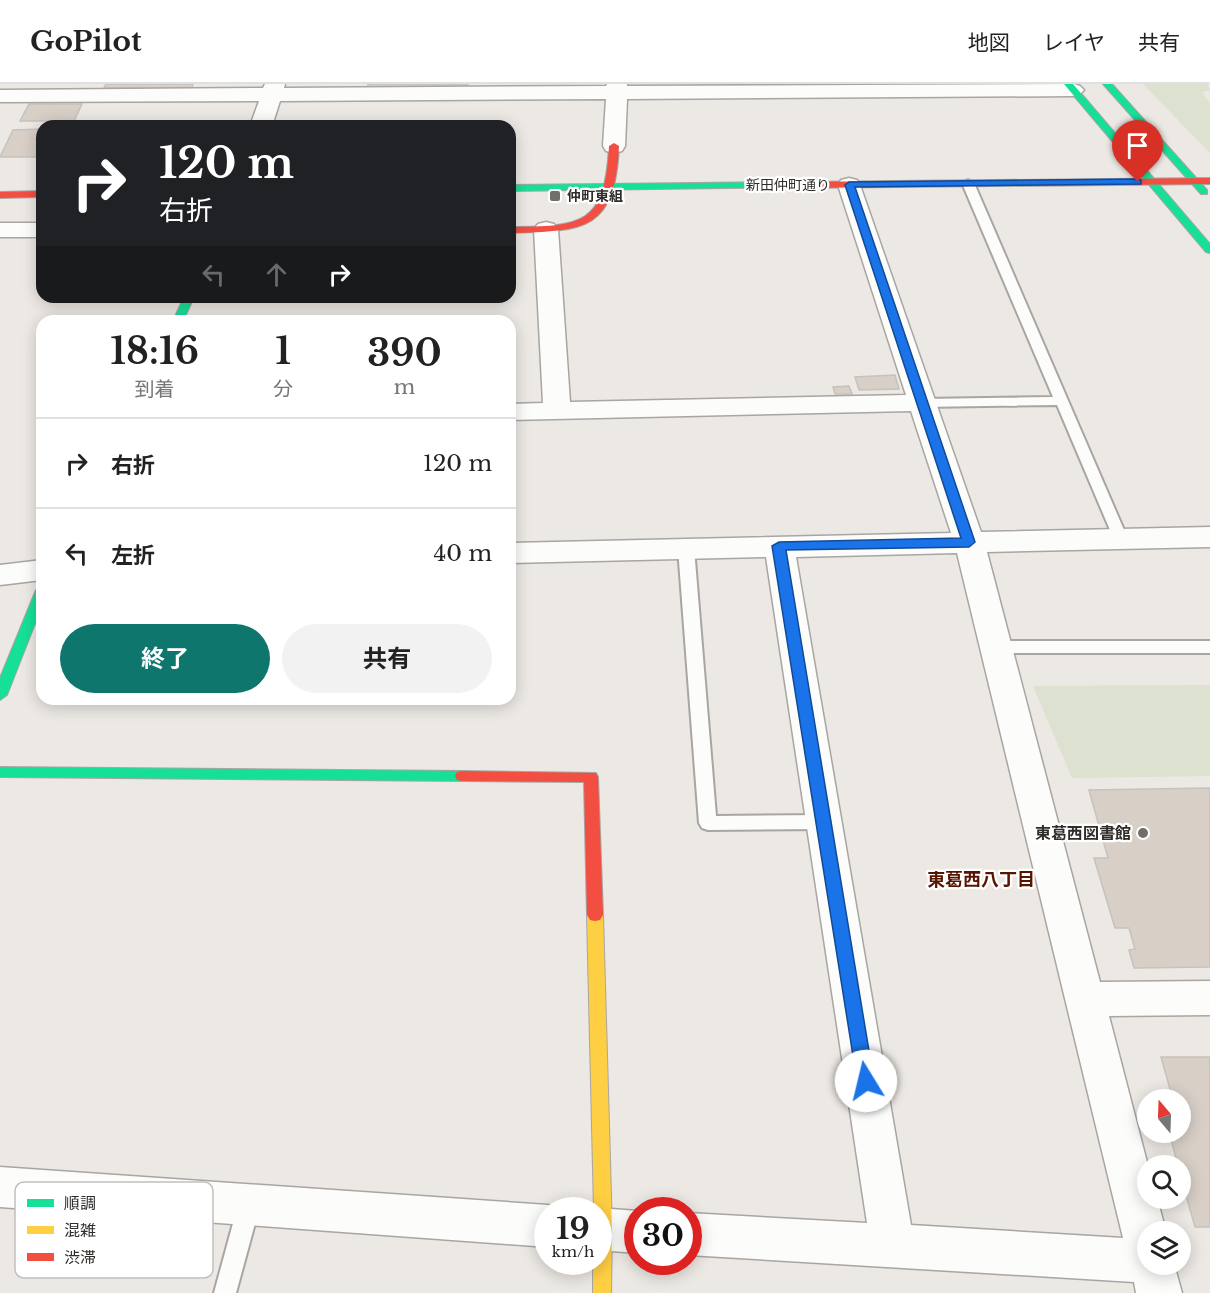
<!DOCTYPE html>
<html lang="ja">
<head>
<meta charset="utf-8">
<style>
  body { margin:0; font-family:"Libre Baskerville","Noto Sans JP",serif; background:#f2f2f2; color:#222; height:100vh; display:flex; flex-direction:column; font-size:22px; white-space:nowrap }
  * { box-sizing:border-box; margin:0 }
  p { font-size:20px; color:#767676 }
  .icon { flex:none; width:33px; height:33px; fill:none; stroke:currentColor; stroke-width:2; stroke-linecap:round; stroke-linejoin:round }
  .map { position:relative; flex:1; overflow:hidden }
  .panel { position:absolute; left:36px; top:231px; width:480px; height:390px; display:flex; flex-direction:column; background:#fff; border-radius:18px; box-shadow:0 3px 15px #0003 }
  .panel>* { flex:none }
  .top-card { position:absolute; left:36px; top:36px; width:480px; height:183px; border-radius:18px; box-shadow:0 3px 15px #0003; background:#202124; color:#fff; overflow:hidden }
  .needle { width:39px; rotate:341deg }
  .buttons { position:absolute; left:1137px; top:1005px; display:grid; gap:12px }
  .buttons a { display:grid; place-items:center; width:54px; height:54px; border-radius:50%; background:#fff; box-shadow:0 3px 15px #0003; font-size:30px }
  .speed { position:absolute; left:534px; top:1113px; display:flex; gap:12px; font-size:30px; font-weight:700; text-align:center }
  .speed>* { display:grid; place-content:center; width:78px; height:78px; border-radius:50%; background:#fff; box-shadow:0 3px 15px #0003; line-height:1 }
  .speed small { font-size:15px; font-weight:400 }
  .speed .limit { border:9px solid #d22; background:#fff; color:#111 }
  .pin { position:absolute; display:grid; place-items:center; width:51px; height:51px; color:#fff; margin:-62px -26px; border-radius:50% 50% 50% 0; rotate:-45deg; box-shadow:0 0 6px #0007 }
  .pin .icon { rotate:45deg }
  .me { position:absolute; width:66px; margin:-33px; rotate:351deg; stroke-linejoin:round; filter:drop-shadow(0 0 4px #0008) }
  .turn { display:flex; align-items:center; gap:21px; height:126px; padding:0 24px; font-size:27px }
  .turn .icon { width:78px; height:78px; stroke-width:2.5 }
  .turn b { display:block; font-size:42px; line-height:51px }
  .lanes { display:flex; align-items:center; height:57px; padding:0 24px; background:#0003; justify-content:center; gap:30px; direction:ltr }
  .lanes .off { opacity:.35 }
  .eta { display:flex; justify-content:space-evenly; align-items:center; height:102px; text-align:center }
  .eta b { font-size:36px; font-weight:700; line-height:42px }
  .action { display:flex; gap:12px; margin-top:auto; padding:12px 24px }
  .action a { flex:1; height:69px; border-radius:36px; background:#0f766e; color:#fff; font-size:24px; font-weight:700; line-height:69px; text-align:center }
  .action a+a { background:#f2f2f2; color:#222 }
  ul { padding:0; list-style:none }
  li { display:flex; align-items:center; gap:18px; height:90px; padding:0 24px; border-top:2px solid #e0e0e0 }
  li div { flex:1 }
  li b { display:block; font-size:22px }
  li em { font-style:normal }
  header { display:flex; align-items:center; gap:36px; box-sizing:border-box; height:84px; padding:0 30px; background:#fff; border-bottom:2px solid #e0e0e0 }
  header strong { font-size:28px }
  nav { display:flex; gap:33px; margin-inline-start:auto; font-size:21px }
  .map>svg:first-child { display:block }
</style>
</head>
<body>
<header>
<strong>GoPilot</strong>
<nav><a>地図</a><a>レイヤ</a><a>共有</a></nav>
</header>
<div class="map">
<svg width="1210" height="1209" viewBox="0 0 1210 1209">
  <rect width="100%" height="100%" fill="#ece8e4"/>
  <!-- green -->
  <path fill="#dde1cf" d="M1143,0h64l3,6 -8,2 8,12v49z
    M1210,601v91l-138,2 -39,-92z"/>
  <!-- building -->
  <path fill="#d8cfc7" stroke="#c5c2bf" stroke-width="1.5" d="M106,0h87l-1,4h-88z
    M368,0h100l-1,3h-99z
    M29,20h53l-8,17h-54z
    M42,45v19l-4,9h-38l13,-27z
    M895,291l4,14 -40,1 -4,-13z
    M849,302l3,8h-17l-2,-7z
    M1210,704v179l-76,1 -5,-18 6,-1 -6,-21h-14l-21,-70h14l-19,-68z
    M1161,973h49v170h-15l-15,-53v-8h-2l-9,-34h11v-32h-7z"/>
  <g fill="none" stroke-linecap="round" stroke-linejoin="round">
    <defs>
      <path id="lane" d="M968,96l6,3 153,354 -2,4 -5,1 -7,-5 -56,-132 -135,2 -7,-4 7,-4 131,-2 -91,-214z
        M686,459l8,5 22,268 108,-1 6,2 3,5 -3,5 -6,2 -116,1 -6,-2 -3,-5 -21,-275z
        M996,557h214v12h-214l-6,-2 -2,-4 2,-4z
        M249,1111l8,3 3,7 -24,88h-22l24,-88 3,-7z"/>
      <path id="street" d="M265,0h20l-1,4 322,-2 1,-2h20v2l447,-2 6,2 4,4 -4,4 -7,2 -446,3 -2,47 -3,5 -8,2 -8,-2 -3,-5 3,-47 -326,2 -8,25h-22l9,-25 -259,1v-12l263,-2z
        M849,94l8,2 3,5 121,347 229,-5v20l-223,5 113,430 110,-1v34l-101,1 39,150v32h9l9,34h-18v32h26l8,29h-46l-2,-11 -446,-27v-42l179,10 -101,-666 -256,6v-20l441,-10 -40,-122 -401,9v-16l33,-1 -9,-174 4,-5 8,-2 8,2 4,5 12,173 336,-7 -68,-210 3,-5zM957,469l166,685 -212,-13 -115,-668z
        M0,139h42v14h-42z
        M42,476v20l-42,5v-20z
        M0,1083l548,38 14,5h-14v37l-548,-40z
        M598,1124l40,3v42l-40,-3v-40h-7z"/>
      <path id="fast" d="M1064,0h9l137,160v9l-4,-1z
        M1103,0h9l95,106v4h-6z
        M798,98l3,1v4l-291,4v-6z
        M184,213h10l-11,24h-10z
        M42,502v20l-35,89 -7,5v-22l36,-88z
        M0,683l462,4 5,1 2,4 -2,4 -5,1 -462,-4z"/>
      <path id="slow" d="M595,825l5,1 3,5 9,315 -1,63h-18v-31h5v-52h-4l-7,-295 3,-5z"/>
      <path id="jam" d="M614,59l5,3c-4,85 -34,85 -109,87v-6c72,-1 95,-1 99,-81z
        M1210,94v6l-412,4 -5,-3 5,-3z
        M42,107v6l-42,1v-6z
        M462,687l134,2 2,4 5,138 -3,5 -5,1 -5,-1 -3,-5 -3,-133 -122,-1 -5,-1 -2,-4 2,-4z"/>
    </defs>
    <!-- lane casing -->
    <use href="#lane" stroke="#a8a5a3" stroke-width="4"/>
    <!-- street casing -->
    <use href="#street" stroke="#a8a5a3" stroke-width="3"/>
    <!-- fast casing -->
    <use href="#fast" stroke="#a8a5a3" stroke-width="2"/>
    <!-- slow casing -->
    <use href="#slow" stroke="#a8a5a3" stroke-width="2"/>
    <!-- jam casing -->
    <use href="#jam" stroke="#a8a5a3" stroke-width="2"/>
    <!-- lane -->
    <use href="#lane" fill="#fcfcfb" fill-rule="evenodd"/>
    <!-- street -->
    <use href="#street" fill="#fcfcfb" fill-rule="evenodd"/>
    <!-- fast -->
    <use href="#fast" fill="#16e098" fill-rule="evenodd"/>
    <!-- slow -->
    <use href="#slow" fill="#ffcf43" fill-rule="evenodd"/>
    <!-- jam -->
    <use href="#jam" fill="#f24e42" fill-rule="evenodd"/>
  </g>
  <!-- route -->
  <path fill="#1a73e8" stroke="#114b97" stroke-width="1.5" d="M1138,95l3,1v4l-286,3 120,355 -6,5 -183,3 88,531 -2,5 -6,2 -6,-2 -3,-5 -85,-535 7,-4 182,-4 -116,-353 4,-3z"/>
  <!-- markers -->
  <g fill="#716e6b" stroke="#fff" stroke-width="2">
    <rect x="549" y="106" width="12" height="12" rx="3"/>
    <circle cx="1143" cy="749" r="6"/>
  </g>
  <g text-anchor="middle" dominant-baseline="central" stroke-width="4.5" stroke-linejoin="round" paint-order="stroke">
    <!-- far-street labels -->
    <g font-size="14" fill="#2f2c2a" stroke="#fff">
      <text x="788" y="101">新田仲町通り</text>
    </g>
    <!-- far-poi labels -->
    <g font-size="14" font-weight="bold" fill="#2f2c2a" stroke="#fff" text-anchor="start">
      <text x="567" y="112">仲町東組</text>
    </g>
    <!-- poi labels -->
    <g font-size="16" font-weight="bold" fill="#2f2c2a" stroke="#fff" text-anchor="end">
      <text x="1131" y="749">東葛西図書館</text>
    </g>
    <!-- neighbourhood labels -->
    <g font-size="18" font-weight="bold" fill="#561401" stroke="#fff">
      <text x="981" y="796">東葛西八丁目</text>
    </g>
  </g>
  <!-- legend -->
  <rect x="15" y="1098" width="198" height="96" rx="9" fill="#fff" stroke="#c1c0bf" stroke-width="1.5"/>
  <rect x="27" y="1115" width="27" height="8" fill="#16e098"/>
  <rect x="27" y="1142" width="27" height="8" fill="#ffcf43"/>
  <rect x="27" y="1169" width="27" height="8" fill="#f24e42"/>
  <g font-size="16" fill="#2f2c2a">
    <text x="64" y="1125">順調</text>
    <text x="64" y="1152">混雑</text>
    <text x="64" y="1179">渋滞</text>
  </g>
</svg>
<div class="buttons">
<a><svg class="needle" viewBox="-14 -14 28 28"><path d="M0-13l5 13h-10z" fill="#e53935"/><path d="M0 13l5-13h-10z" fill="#767676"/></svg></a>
<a><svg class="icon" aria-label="search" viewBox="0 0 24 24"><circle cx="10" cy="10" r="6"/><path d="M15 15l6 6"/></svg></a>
<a><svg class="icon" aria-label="layers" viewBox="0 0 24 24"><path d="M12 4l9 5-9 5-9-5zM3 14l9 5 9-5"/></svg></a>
</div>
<div class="speed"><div>19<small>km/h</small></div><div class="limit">30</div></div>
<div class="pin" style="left:1138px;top:98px;background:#d93025"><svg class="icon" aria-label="arrive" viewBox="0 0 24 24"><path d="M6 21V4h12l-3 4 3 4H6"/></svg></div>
<svg class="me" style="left:866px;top:997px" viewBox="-20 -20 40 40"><circle r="19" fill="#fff"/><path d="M0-13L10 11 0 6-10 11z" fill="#1a73e8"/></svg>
<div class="top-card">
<div class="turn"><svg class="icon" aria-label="right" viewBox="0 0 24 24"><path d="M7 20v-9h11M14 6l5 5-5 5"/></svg><div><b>120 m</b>右折</div></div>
<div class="lanes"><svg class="icon off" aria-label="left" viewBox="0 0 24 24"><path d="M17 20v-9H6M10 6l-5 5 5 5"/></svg><svg class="icon off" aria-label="ahead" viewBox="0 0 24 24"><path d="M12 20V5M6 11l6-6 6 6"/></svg><svg class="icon" aria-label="right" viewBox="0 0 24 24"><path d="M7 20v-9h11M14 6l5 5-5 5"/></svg></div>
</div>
<section class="panel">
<div class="eta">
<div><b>18:16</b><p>到着</p></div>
<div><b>1</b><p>分</p></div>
<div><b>390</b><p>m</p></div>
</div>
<ul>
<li><svg class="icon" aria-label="right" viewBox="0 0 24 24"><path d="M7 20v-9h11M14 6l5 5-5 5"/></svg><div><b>右折</b></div><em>120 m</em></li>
<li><svg class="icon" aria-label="left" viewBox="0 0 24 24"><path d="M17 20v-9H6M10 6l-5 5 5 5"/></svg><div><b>左折</b></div><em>40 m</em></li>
</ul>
<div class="action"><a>終了</a><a>共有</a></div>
</section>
</div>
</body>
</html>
